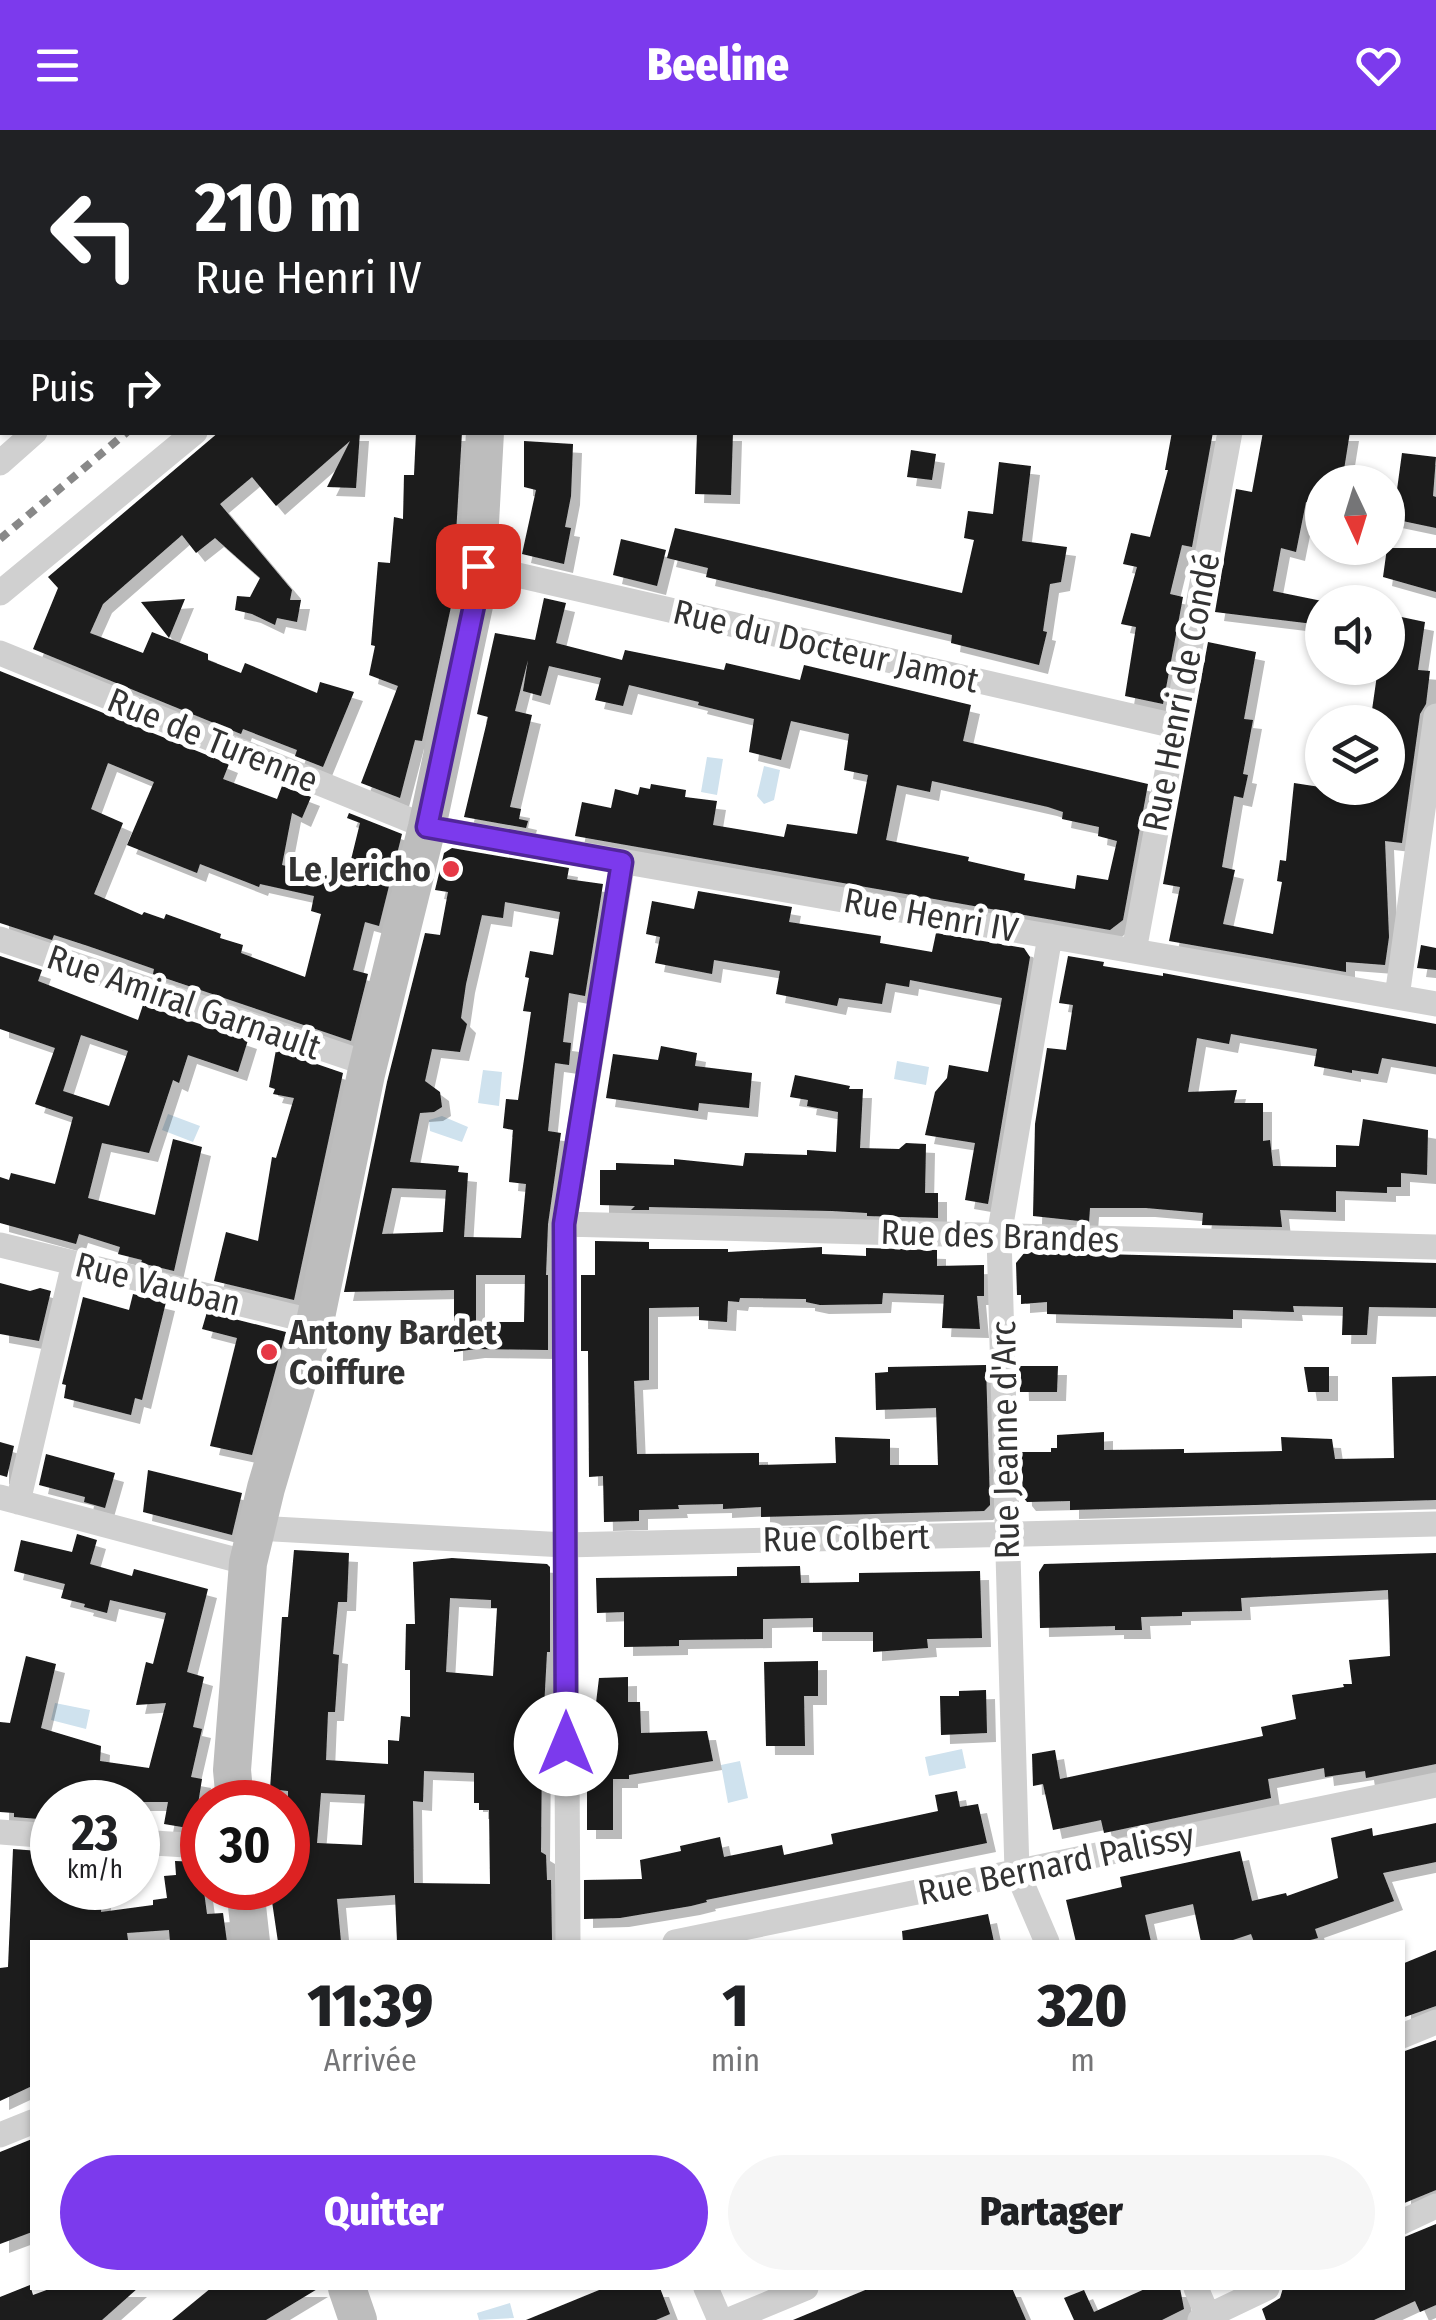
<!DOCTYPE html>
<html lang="fr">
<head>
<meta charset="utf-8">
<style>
  body { margin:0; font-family:"Fira Sans Condensed",sans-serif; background:#f6f6f6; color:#202124; height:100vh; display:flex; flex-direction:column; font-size:38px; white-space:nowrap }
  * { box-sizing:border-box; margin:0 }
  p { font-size:32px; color:#757577 }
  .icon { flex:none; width:55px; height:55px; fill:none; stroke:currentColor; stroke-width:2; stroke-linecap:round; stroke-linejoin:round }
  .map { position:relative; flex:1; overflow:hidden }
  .sheet { position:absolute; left:30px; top:1810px; width:1375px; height:350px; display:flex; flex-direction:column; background:#fff; border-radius:0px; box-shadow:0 2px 8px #0004 }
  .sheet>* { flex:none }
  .hud { position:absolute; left:0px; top:0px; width:1438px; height:305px; box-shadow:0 2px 8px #0004; background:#202124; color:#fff; overflow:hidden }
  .needle { width:65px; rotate:176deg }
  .fabs { position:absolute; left:1305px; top:335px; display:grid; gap:20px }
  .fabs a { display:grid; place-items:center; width:100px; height:100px; border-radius:50%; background:#fff; box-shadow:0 2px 8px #0004; font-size:50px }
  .speed { position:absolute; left:30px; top:1650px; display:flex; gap:20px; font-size:50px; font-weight:700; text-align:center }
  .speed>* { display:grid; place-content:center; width:130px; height:130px; border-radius:50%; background:#fff; box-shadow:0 2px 8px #0004; line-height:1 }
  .speed small { font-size:25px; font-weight:400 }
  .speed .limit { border:15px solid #d22; background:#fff; color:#111 }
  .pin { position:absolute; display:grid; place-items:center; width:85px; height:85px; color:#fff; margin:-42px; border-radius:20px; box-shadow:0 5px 15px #0006 }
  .me { position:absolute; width:110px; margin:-55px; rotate:0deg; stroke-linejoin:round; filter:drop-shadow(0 0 8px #0008) }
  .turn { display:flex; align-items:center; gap:35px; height:210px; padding:0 30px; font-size:45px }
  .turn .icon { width:130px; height:130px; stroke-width:2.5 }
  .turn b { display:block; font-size:70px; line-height:85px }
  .then { display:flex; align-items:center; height:95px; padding:0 30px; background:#0003; gap:20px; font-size:38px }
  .eta { display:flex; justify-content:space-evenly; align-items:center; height:170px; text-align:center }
  .eta b { font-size:60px; font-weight:800; line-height:70px }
  .action { display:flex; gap:20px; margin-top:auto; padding:20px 30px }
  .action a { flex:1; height:115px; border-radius:60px; background:#7c3aed; color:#fff; font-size:40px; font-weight:800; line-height:115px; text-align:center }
  .action a+a { background:#f6f6f6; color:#202124 }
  header { display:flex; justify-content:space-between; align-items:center; height:130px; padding:0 30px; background:#7c3aed; color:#fff; font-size:45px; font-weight:800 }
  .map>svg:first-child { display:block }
</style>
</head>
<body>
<header><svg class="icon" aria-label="menu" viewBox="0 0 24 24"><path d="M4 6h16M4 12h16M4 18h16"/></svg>Beeline<svg class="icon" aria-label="heart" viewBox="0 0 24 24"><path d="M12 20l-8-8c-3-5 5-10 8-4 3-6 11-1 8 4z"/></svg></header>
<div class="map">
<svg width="1436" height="2190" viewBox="0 0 1436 2190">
  <defs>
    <filter id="shadow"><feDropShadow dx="9" dy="9" stdDeviation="0" flood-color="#0004"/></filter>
  </defs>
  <rect width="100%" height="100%" fill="#fff"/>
  <!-- water -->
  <path fill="#cfe2ee" d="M707,627l16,2 -6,36 -16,-3z
    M764,636l16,4 -6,30 -10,4 -7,-8z
    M897,931l32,6 -3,18 -32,-6z
    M483,940l19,2 -3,34 -21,-3z
    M168,984l32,12 -7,16 -31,-12z
    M442,986l26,11 -6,15 -32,-11 -1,-11z
    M55,1573l35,7 -4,19 -35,-9z
    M962,1619l4,19 -37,8 -4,-19z
    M740,1631l8,37 -20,5 -7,-38z
    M510,2173l4,15 -35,2 -2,-7z"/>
  <!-- building -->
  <path fill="#1a1a1a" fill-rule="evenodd" filter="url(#shadow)" d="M219,302h141l-4,56 -29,-1 23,-46 -74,65 -24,-29 -32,27 72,86 -2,10h11l-4,22 -20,-4 -2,7 -23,-11 -17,-4 2,-14 13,1 10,-19 -45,-40 -19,15 -14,-18 -79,69 -13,29 53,20 9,-21 56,22v6l33,13 4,-10 72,30 3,-11 34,10 -31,75 -28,-11 2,-6 -54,-21 -2,5 -208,-85 25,-61 -10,-11z
    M416,302h46l-10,170 -30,139 -7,-1 -15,58 -39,-15 37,-97 -29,-11 6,-29 -4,-1 7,-83 12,1 4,-46 9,2 1,-44h10z
    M697,302h36l-2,63 -36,-1z
    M1172,302h41l-21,115 -10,-2 -12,49 13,3 -20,107 -38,-8 11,-69 -15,-3 16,-57 -14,-3 8,-31 19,4 18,-67h-3z
    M1263,302h87l-8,50h-20v23l-16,-3 -10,50 -15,-4 -8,43 49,10v24l-107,-13 21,-123 16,3z
    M524,311l49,3 -2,52 -6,31 6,1 -7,36 -42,-10 14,-64 -12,-3z
    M911,320l25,4 -4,26 -25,-3z
    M1402,323l34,4 -3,39 3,1v31l-43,-9z
    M999,332l32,4 -9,75 45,6 -6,35 -11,2 -7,47 4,1 -8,33 -88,-22 1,-8 -246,-58 2,-9 -41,-10 8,-30 287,65 12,-53 -10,-2 4,-27 25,3z
    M621,409l45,11 -9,36 -44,-11z
    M1387,418h49v44l-53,-15z
    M544,468l22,5 -10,40 66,17 3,-10 99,20 2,-7 74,17 4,-15 59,14 108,26 -8,36 185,43 -25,136 -13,10 -535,-94 7,-34 29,6 4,-19 23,6 2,-8 10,2 1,-5 35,6 -1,7 32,4 -4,24 71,12 3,-13 70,10 11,-59 -24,-5 5,-36 -58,-13 -10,39 -32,-8 5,-33 -56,-14 1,-3 -70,-17 -6,21 -28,-6 6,-22 -52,-12 -8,30 -18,-5 5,-31 -13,51 17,4 -22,92 11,2 -2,10 9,2 -2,7 -62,-11 24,-100 -11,-3 18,-81 40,7zM932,651l116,26 15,5 -1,7 37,8 -1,9 19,5 -9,39 -31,-5 -2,14 -51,-9 1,-6 -57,-13 1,-4 -83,-17 11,-55 33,7z
    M185,469l-16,39 -28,-36z
    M1392,485l33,7 -7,48 12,1 -4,33 -6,10 -18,129 -17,-2 4,96 -4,28 -39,-3v10l-177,-31 11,-54 -17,-3 45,-242 48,10 -12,67 9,1 -10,54 5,1 -5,23 -9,-2 -12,71 13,3 -12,54 50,10 9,-52 -5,-1 3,-21 6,1 8,-78 65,10 1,-5h28v-66h-16l-1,-5 7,-49h10z
    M0,541l229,93 -6,15 54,20 5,-13 29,11 -9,21 -10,-5 -10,52 64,15 14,-57 -13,-5 2,-5 53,21 -23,92 -14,-4 -12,48 15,4 -17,67 -198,-67 1,-5 -66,-23 -34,-11 -2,5 -52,-17zM108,633l46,19 -27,63 70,28 3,-9 59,23 1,-3 54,12 -3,15 10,3 -16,63 -64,-24 2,-8 -23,-7 1,-4 -55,-20 -2,5 -20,-7 -2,3 -48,-21 29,-71 -32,-14z
    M452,718l117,20 -2,11 36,5 -18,112 -16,-3 -6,49 8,1 -2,22 -14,-2 -7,68 13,2 -13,91 -2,51h2v75l-72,-1 -22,3v-62l-110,2 43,-210 38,-149 15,2 8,-43 -13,-2 9,-37zM505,772l55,10 -7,43 -23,-4 -5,26 4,1 -6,33 8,1 -13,88 -12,-1 -3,29 10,2 -4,52 17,2 -5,54 -57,-1 4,-64 -10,-1 1,-6 -49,-4 10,-49 14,-1 8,-5 -2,-15 -15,-11 7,-32 28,3 7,-28 -6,-6 5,-34 16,-69 21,3zM392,1058l54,2 -3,42 -61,2zM476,1145h49l-1,47h-48z
    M698,761l94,16 -3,15 92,14 -1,7 52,9 4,-19 88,15 6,9 -42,247 -23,-4 10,-57 -50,-8 10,-43 12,-14 2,-13 39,7 14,-74 -92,-18 -1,7 -23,-4 -4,21 -43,-6 -2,8 -61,-12 4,-23 -66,-11 -2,14 -57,-11 5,-26 -14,-3 6,-33 42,8z
    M1421,815l15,3v22l-19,-2z
    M0,826l42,14 -4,11 100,39 5,-15 105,35 -10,32 -50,-17 -9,28 -6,-3 -24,73 -47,-10 -14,55 67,17 18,-76 29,8 -28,124 -33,-8 1,-3 -24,-6 2,-7 -41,-13 -3,10 -76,-21v-46l9,3 2,-7 44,11 18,-67 -38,-13 20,-56 -55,-19zM81,905l47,16 -19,55 -46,-15z
    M1068,826l36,6 -1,4 60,10v-3l273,51v43l-54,-9 -4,16 -26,-4v3l-38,-7 3,-17 -86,-15 -2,10 -32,-6 -9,54 49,-2 -3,13h29v38l7,-1 3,26 63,1v-22l23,1 4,-27 65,11 -1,45 -26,-2v14h-14v6l-51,-2v21l-56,-2 2,17 -80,-2 1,-12 -57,-5h-56l-1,14 -56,-6 2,-92 12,-76 19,2 7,-45 -14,-2z
    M661,916l36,7 -2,13 57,7 -3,35 -50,-5 -1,8 -92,-13 7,-44 45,6z
    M276,920l67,23 -49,227 -80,-19 12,-49 32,9 14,-84 4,1 18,-60 -21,-4 2,-5 -6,-2z
    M795,945l55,11 -1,3h14l-3,59 39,1 7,-6 20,1 -1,49h13v25l-71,-2v-3l-35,-2 -183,-4v3h-18l4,-4 -35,-1v-35h16v-7l58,2v-6l69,7 2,-13 62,2v-5l29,2 2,-40 -31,-6 1,-6 -18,-3z
    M595,1111l54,1v7h79v3l94,-5v7l44,2v-8l71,2v16l47,-1v31h-7l3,33 -38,-1 2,-33 -61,-2 -1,11 -62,1 -14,-3v-3l-66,-1 -1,4 -11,-1 -1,21 -28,-2v-13l-50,1v72l-15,1 3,73 122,-1v12l77,-2 -1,-26 55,2v26h48l-2,-57 -60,2 -1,-37 13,-1v-5l98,-2 4,140 -6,6 -223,6v-10l-38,2v-5l-45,1 1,4 -40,1v11l-35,1 -1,-46 -14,1 -1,-126h-7v-76h14z
    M1025,1122l411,11v45l-67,-1 -2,28h-25l1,-28 -50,-1 1,6 -61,-2v9l-186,-5v-12l-26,2v-9h-4l-1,-32z
    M0,1153l30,8 10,-3 11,3 -12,50 -39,-7z
    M133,1164l33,8 -24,98 -7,-2 -4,17 -67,-17 2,-13 -4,-1 21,-87 46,13z
    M207,1182l79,20 -34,123 -42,-9 27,-108 -35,-9z
    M1019,1236h39l-1,26h-37z
    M1304,1237h25v25h-21z
    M1436,1246v124l-366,10v-9l-43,1 -4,-5 -2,-45h30v-4h6v-13l47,-3v18l80,-1v4l98,-2 -1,-14 51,2 3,20 59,-1 -2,-81z
    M0,1312l14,4 -7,31 -7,-2z
    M46,1324l69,19 -10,35 -21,-6 1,-5 -46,-12z
    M148,1340l94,23 -10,42 -89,-23z
    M77,1404l20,6 -7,24 42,12 2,-7 74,20 -21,83 17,5 -11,50 9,2 -11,48 11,2 -8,50 -30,-5 4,-22h-116v18l-38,-3v-4l-14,-1v-90l10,1 16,-67 30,8 -15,64 60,18 -1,15 49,7 17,-65 -30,2 10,-43 7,2 13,-51 -56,-13 -3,13 -23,-6 1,-3 -24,-6 4,-14 -51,-13 7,-31 51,12z
    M294,1420l55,3 -2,49h-9l-5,52 6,1 -4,57h-7l-2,48 62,4v-24l11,1 2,-25 9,1v-47h-5l1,-46h9l-2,-62 39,-4 95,6 3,3v85h-3l-5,93 -1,107 5,3 1,25h4l1,62h-155l-2,-47 -58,4 4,43h-63l-8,-54h18v-97l-18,-2 12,-172h6zM450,1468l41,2v8h6l-4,68 -47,-4zM424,1641l50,2v30h5v7h10l1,74 -76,-1 -1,-82 10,1zM321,1663l44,2 -3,50 -45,-2z
    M1436,1423v211l-70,14 -1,-7 -40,6 -1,-9 -56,11 3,19 -167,35 -3,-13 -48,10 -10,-46 -10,2 -1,-32 23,-4 5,29 203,-43 -2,-9 35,-8 -4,-24 52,-8 -1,-3h9l-3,-24 41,-4 -1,-36 -1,-30 -147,8 1,13 -60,1v4l-41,1 1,13h-27v-4l-75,2 -1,-56 5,-8z
    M800,1436l1,17 58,-1v-9l121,-2 2,67 -55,1 1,9 -55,4v-20h-60v-14l-50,1v20l-84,1v6l-55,1v-35l-27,1 -1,-35 141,-2v-9z
    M818,1531v35h-14l1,50h-39l-2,-84z
    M628,1547v25h12l1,31 66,-2 6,30 -84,14v4h-16v51h-26v-127h9l3,-25z
    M986,1560l1,43 -46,2 -1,-39h19v-5z
    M957,1661l3,16 18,-3 9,39 -281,57 1,2 -16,4 -71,12 -36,1v-39l58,-1 -2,-19 41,-9 -1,-5 40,-9 4,20 58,-12 2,10 49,-11 -2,-10 107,-23 -3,-16z
    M1436,1693v39l-53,11 11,28 -79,28 3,9 -15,4h-49l-3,-8 -24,8h-26l-8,-38 -48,11 6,27h-75l-10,-42 56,-13 -2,-10 120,-26 12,50 34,-8 1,3 51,-18 -7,-40 41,-10 1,8z
    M13,1719l39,3v36h51l-2,24 52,-7v-5l14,-2 -3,-22 12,-1 -1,-14 25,1 7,52 16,-1 4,29h-57l-1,-12 -42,3 1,7 -11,1 -85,1v144l-32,15v-133l8,-1z
    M988,1784l6,28h-91l-1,-11z
    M1436,1820v56l-34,12v-54z
    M1436,1910v150l-34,14v-152z
    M32,2009v93l-32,12v-92z
    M1436,2094v81l-16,7 -5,-11 -41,19h-108l-4,-11 18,-11 3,-10h119v-50z
    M30,2155l3,10 19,-7h86l-36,32h-102v-23z
    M211,2158h108l-53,32h-94z
    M604,2158h56l10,26 -14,6h-130z
    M870,2158h142l14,32h-233z
    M1147,2158h33l4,21 -22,11h-88l-10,-22 20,-8 10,22z"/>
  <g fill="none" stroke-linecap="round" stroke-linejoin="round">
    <!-- street -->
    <path stroke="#d0d0d0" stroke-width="25" d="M62,2v-2
      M1435,194h1
      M0,333l35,-31
      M478,436l697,160
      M0,463l195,-161
      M0,523l427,174 1009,177
      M0,809l368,125
      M1134,821l96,-519
      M1397,867l39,-281
      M564,1094l872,23
      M0,1115l315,77
      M0,1367l248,66
      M18,1372l56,-239
      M256,1398l309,17 871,-21
      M0,1702l52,4
      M138,1712l64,4
      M568,1812l-4,-718 59,-363
      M675,1812l761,-157
      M1047,1812l-30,-70 -18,-636 51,-300
      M1402,1906l34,-14
      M0,2005l32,-13
      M1402,2092l34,-16
      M706,2158l14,32
      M1196,2158l12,28
      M729,2190l77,-32
      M1200,2190l67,-32"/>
    <!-- secondary -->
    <path stroke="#bdbdbd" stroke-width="38" d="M486,0l1,2
      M235,1672l-3,-32 16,-207 18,-75 49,-166 51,-248 61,-247 49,-231 9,-164
      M245,1758l6,54
      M347,2158l11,32"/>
    <!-- rail -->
    <path stroke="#888" stroke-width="8" stroke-dasharray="10 8" stroke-linecap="butt" d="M489,2l4,-2
      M0,409l127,-107"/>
  </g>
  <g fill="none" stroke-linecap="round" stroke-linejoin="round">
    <defs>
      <path id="route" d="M478,436l-2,30 -49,231 195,35 -58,362 2,520"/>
    </defs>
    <!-- route casing -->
    <use href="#route" stroke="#51269a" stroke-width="25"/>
    <!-- route -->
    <use href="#route" stroke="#7c3aed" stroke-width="18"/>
  </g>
  <!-- markers -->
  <g fill="#e63946" stroke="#fff" stroke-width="4">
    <circle cx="451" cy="739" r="10"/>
    <circle cx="269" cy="1222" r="10"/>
  </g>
  <g text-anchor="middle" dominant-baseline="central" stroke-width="10" stroke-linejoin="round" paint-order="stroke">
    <!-- street labels -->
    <g font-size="35" fill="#333" stroke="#fff">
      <text transform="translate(826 516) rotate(13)">Rue du Docteur Jamot</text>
      <text transform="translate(1181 562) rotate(-79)">Rue Henri de Condé</text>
      <text transform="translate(213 610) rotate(22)">Rue de Turenne</text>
      <text transform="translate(931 785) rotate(10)">Rue Henri IV</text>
      <text transform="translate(184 872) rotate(19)">Rue Amiral Garnault</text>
      <text transform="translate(1000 1106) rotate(2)">Rue des Brandes</text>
      <text transform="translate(158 1154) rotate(14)">Rue Vauban</text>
      <text transform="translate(1005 1310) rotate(-91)">Rue Jeanne d'Arc</text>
      <text transform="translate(846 1408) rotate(-1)">Rue Colbert</text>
      <text transform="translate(1056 1734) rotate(-12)">Rue Bernard Palissy</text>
    </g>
    <!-- poi labels -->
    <g font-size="35" font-weight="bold" fill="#333" stroke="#fff" text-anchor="end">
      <text x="431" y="739">Le Jericho</text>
      <text x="289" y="1202" text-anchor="start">Antony Bardet<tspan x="289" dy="40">Coiffure</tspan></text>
    </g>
  </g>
</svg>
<div class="fabs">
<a><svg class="needle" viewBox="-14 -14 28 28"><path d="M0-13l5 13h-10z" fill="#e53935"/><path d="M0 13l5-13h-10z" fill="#757577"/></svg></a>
<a><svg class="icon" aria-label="sound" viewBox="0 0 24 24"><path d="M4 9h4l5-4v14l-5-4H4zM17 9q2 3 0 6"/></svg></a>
<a><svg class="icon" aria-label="layers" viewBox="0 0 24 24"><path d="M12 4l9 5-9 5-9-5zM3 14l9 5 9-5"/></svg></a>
</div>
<div class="speed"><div>23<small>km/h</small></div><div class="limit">30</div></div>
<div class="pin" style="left:478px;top:436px;background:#d93025"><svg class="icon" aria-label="arrive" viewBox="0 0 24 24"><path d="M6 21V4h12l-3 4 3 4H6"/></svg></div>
<svg class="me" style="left:566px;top:1614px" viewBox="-20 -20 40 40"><circle r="19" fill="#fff"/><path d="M0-13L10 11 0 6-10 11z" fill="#7c3aed"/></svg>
<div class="hud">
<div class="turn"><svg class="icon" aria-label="left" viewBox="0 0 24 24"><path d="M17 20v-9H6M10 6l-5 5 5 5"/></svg><div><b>210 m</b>Rue Henri IV</div></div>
<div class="then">Puis<svg class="icon" aria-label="right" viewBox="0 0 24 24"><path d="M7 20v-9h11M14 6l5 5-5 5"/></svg></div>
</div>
<section class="sheet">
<div class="eta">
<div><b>11:39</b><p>Arrivée</p></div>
<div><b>1</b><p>min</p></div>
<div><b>320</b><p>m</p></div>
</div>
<div class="action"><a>Quitter</a><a>Partager</a></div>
</section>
</div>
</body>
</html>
